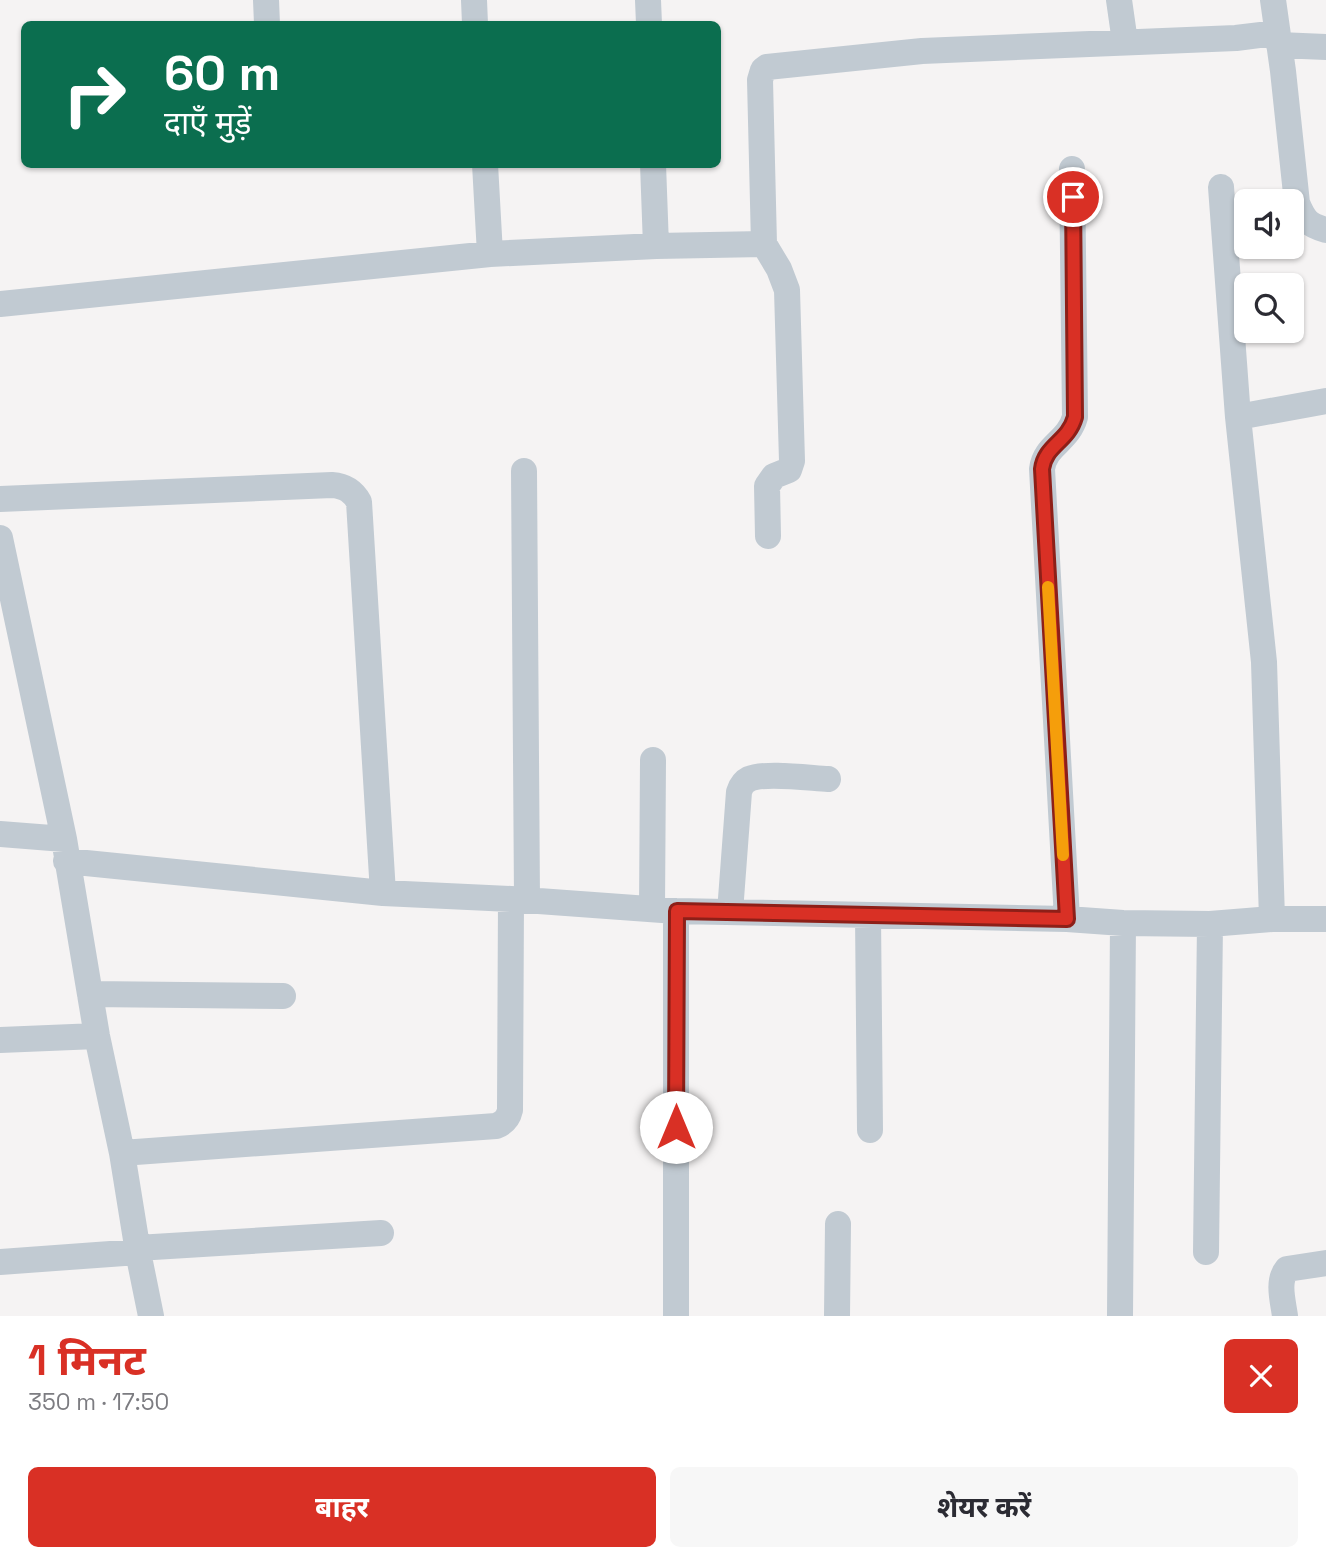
<!DOCTYPE html>
<html lang="hi">
<head>
<meta charset="utf-8">
<style>
  body { margin:0; font-family:"Space Grotesk","Noto Sans Devanagari",sans-serif; background:#f7f7f7; color:#2b2b33; height:100vh; display:flex; flex-direction:column; font-size:26px; white-space:nowrap }
  * { box-sizing:border-box; margin:0 }
  p { font-size:23px; color:#7c7c81 }
  .icon { flex:none; width:38px; height:38px; fill:none; stroke:currentColor; stroke-width:2; stroke-linecap:round; stroke-linejoin:round }
  .map { position:relative; height:1316px; overflow:hidden }
  .panel { display:flex; flex-direction:column; background:#fff; flex:1 }
  .panel>* { flex:none }
  .guide { position:absolute; left:21px; top:21px; width:700px; height:147px; border-radius:10px; box-shadow:0 2px 5px #0004; background:#0b6e4f; color:#fff; overflow:hidden }
  .tools { position:absolute; left:1234px; top:189px; display:grid; gap:14px }
  .tools a { display:grid; place-items:center; width:70px; height:70px; border-radius:10px; background:#fff; box-shadow:0 2px 5px #0004; font-size:35px }
  .pin { position:absolute; display:grid; place-items:center; width:60px; height:60px; color:#fff; margin:-30px; border:4px solid #fff; border-radius:50%; box-shadow:0 2px 7px #0007 }
  .me { position:absolute; width:77px; margin:-38px; rotate:0deg; stroke-linejoin:round; filter:drop-shadow(0 0 5px #0008) }
  .turn { display:flex; align-items:center; gap:24px; height:147px; padding:0 28px; font-size:32px }
  .turn .icon { width:91px; height:91px; stroke-width:2.5 }
  .turn b { display:block; font-size:49px; line-height:60px }
  .round { display:grid; place-items:center; flex:none; width:74px; height:74px; border-radius:10px; background:#f7f7f7 }
  .head { display:flex; align-items:center; justify-content:space-between; height:119px; padding:0 28px }
  h1 { font-size:42px; font-weight:700; line-height:52px; color:#d93025 }
  .cta { display:flex; gap:14px; margin-top:auto; padding:14px 28px }
  .cta a { flex:1; height:80px; border-radius:10px; background:#d93025; color:#fff; font-size:28px; font-weight:700; line-height:80px; text-align:center }
  .cta a+a { background:#f7f7f7; color:#2b2b33 }
  .map>svg:first-child { display:block }
</style>
</head>
<body>
<div class="map">
<svg width="1326" height="1316" viewBox="0 0 1326 1316">
  <rect width="100%" height="100%" fill="#f5f3f3"/>
  <g fill="none" stroke-linecap="round" stroke-linejoin="round">
    <!-- minor -->
    <path stroke="#c1cad2" stroke-width="26" d="M266,0l1,24
      M474,0l1,24
      M648,0l1,24
      M1119,0l6,42
      M1273,0l10,71 14,132c7,17 11,22 29,27
      M1279,45l47,2
      M485,164l5,90
      M653,164l3,82
      M1221,187l17,230 26,245 8,257
      M764,244l15,25 8,21 5,171 -3,9 -15,6 -7,10 1,50
      M0,304l490,-50 166,-8 108,-2 -4,-164 3,-10 4,-3 155,-16 314,-13 40,-5
      M1238,417l88,-16
      M524,471l3,429
      M0,499l332,-14c13,1 21,6 27,17l24,391
      M0,538l64,301 33,197 25,117 16,99 13,64
      M0,834l64,5
      M66,861l317,32 128,6 165,12 391,8 56,4 87,1 62,-5h54
      M652,909l1,-149
      M730,912l9,-120c2,-6 4,-10 10,-13 16,-7 60,-1 79,0
      M868,915l2,215
      M1067,919l-25,-450c3,-24 26,-27 33,-52l-3,-248
      M90,994l193,2
      M0,1040l97,-4
      M122,1153l374,-27c8,-3 12,-7 14,-16l1,-211
      M137,1248l244,-15
      M1206,1252l4,-328
      M0,1262l138,-10
      M676,1316v-405
      M837,1316l1,-92
      M1120,1316l3,-393
      M1285,1316c-2,-15 -8,-35 2,-47l39,-6"/>
  </g>
  <g fill="none" stroke-linecap="round" stroke-linejoin="round">
    <defs>
      <path id="route" d="M676,1127l1,-216 390,8 -25,-450c3,-24 26,-27 33,-52l-2,-220"/>
    </defs>
    <!-- route casing -->
    <use href="#route" stroke="#8d1f18" stroke-width="18"/>
    <!-- route -->
    <use href="#route" stroke="#d93025" stroke-width="12"/>
    <!-- slow -->
    <path stroke="#f59e0b" stroke-width="12" d="M1048,587l15,268"/>
  </g>
</svg>
<div class="tools">
<a><svg class="icon" aria-label="sound" viewBox="0 0 24 24"><path d="M4 9h4l5-4v14l-5-4H4zM17 9q2 3 0 6"/></svg></a>
<a><svg class="icon" aria-label="search" viewBox="0 0 24 24"><circle cx="10" cy="10" r="6"/><path d="M15 15l6 6"/></svg></a>
</div>
<div class="pin" style="left:1073px;top:197px;background:#d93025"><svg class="icon" aria-label="arrive" viewBox="0 0 24 24"><path d="M6 21V4h12l-3 4 3 4H6"/></svg></div>
<svg class="me" style="left:676px;top:1127px" viewBox="-20 -20 40 40"><circle r="19" fill="#fff"/><path d="M0-13L10 11 0 6-10 11z" fill="#d93025"/></svg>
<div class="guide">
<div class="turn"><svg class="icon" aria-label="right" viewBox="0 0 24 24"><path d="M7 20v-9h11M14 6l5 5-5 5"/></svg><div><b>60 m</b>दाएँ मुड़ें</div></div>
</div>
</div>
<section class="panel">
<div class="head"><div><h1>1 मिनट</h1><p>350 m · 17:50</p></div><a class="round" style="background:#d93025;color:#fff"><svg class="icon" aria-label="close" viewBox="0 0 24 24"><path d="M6 6l12 12M18 6L6 18"/></svg></a></div>
<div class="cta"><a>बाहर</a><a>शेयर करें</a></div>
</section>
</body>
</html>
